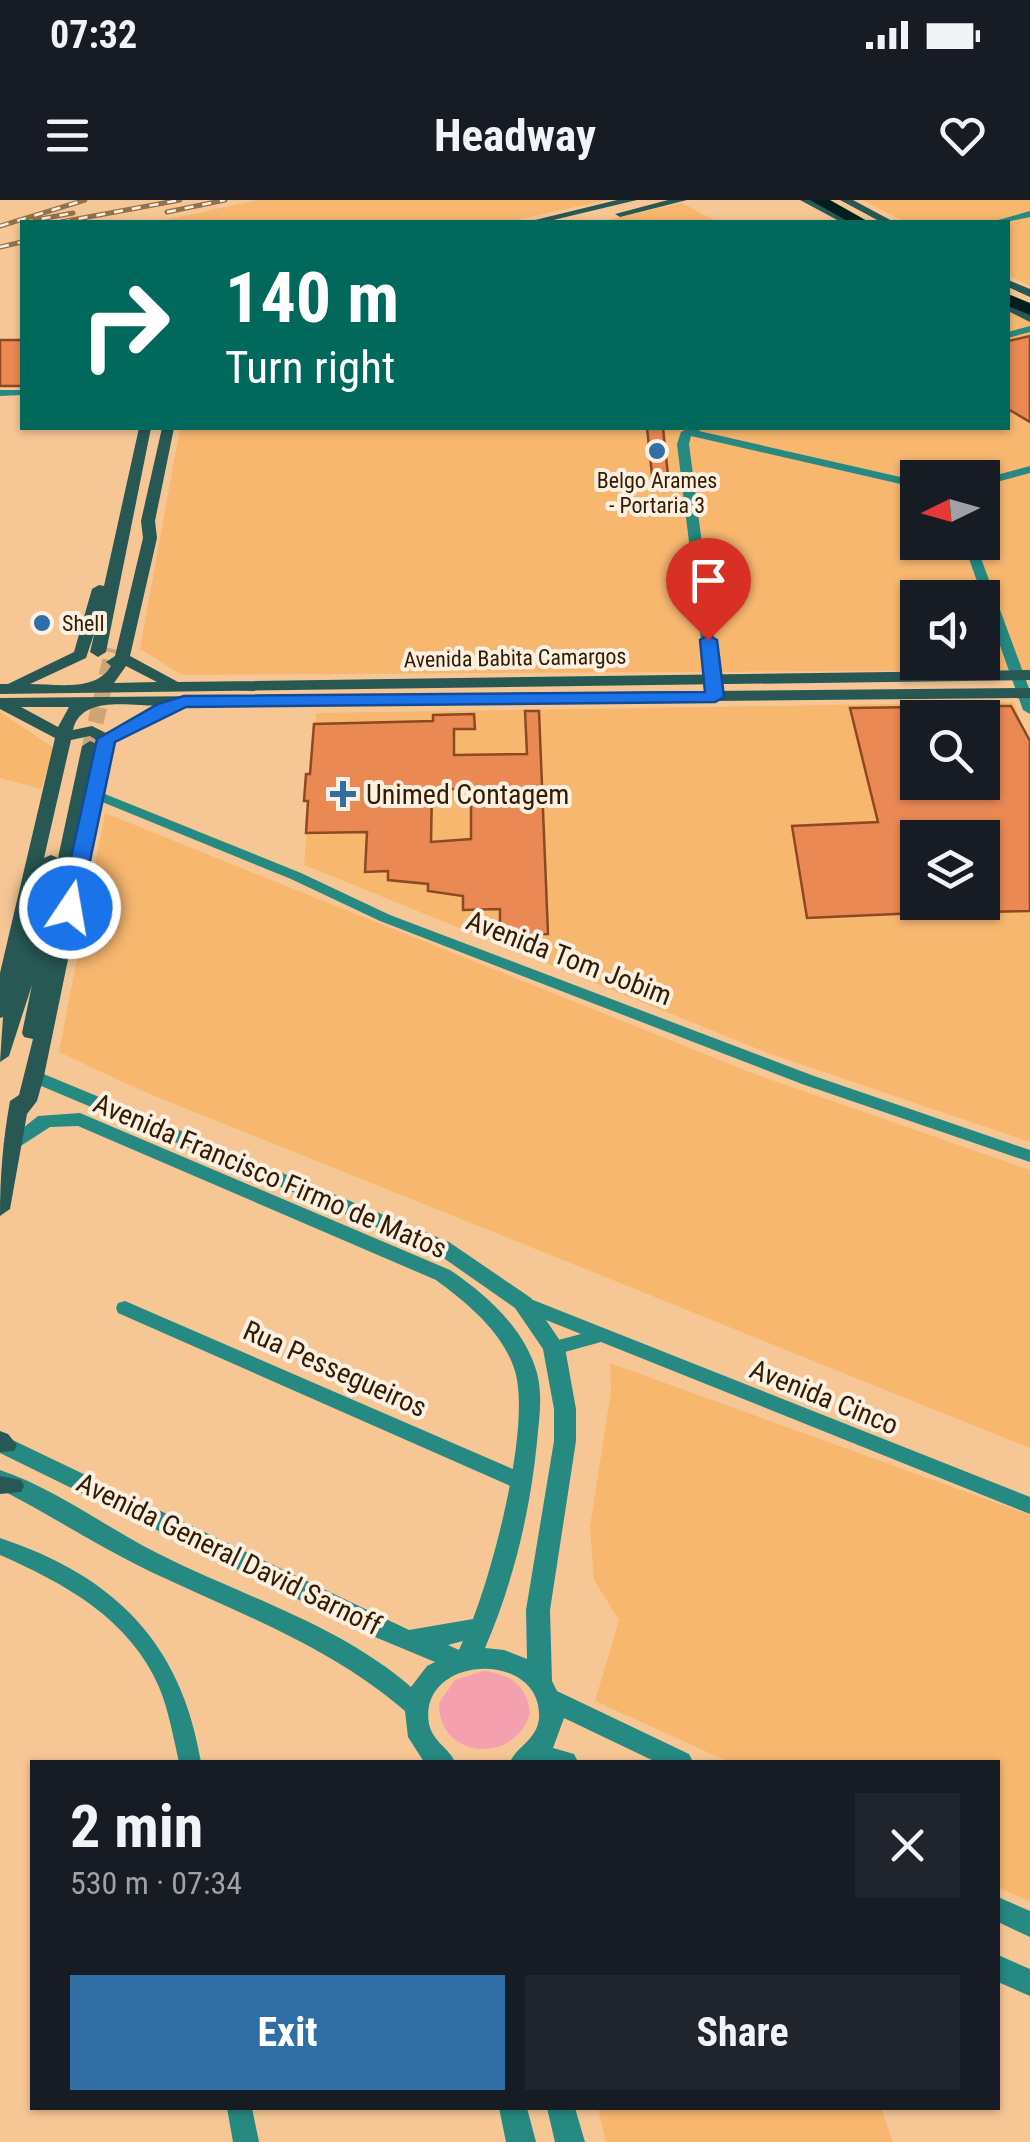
<!DOCTYPE html>
<html lang="en">
<head>
<meta charset="utf-8">
<style>
  body { margin:0; font-family:"Roboto Condensed",sans-serif; background:#20242c; color:#f1f3f6; height:100vh; display:flex; flex-direction:column; font-size:38px; white-space:nowrap }
  * { box-sizing:border-box; margin:0 }
  p { font-size:32px; color:#9ea1a6 }
  .icon { flex:none; width:55px; height:55px; fill:none; stroke:currentColor; stroke-width:2; stroke-linecap:round; stroke-linejoin:round }
  .map { position:relative; flex:1; overflow:hidden }
  .panel { position:absolute; left:30px; top:1560px; width:970px; height:350px; display:flex; flex-direction:column; background:#171b24; border-radius:0px; box-shadow:0 2px 8px #0004 }
  .panel>* { flex:none }
  .top-card { position:absolute; left:20px; top:20px; width:990px; height:210px; border-radius:0px; box-shadow:0 2px 8px #0004; background:#00695c; color:#fff; overflow:hidden }
  .needle { width:65px; rotate:265deg }
  .fabs { position:absolute; left:900px; top:260px; display:grid; gap:20px }
  .fabs a { display:grid; place-items:center; width:100px; height:100px; border-radius:0px; background:#171b24; box-shadow:0 2px 8px #0004; font-size:50px }
  .pin { position:absolute; display:grid; place-items:center; width:85px; height:85px; color:#fff; margin:-102px -42px; border-radius:50% 50% 50% 0; rotate:-45deg; box-shadow:0 0 10px #0007 }
  .pin .icon { rotate:45deg }
  .me { position:absolute; width:110px; margin:-55px; rotate:12deg; stroke-linejoin:round; filter:drop-shadow(0 0 8px #0008) }
  .turn { display:flex; align-items:center; gap:35px; height:210px; padding:0 40px; font-size:45px }
  .turn .icon { width:130px; height:130px; stroke-width:2.5 }
  .turn b { display:block; font-size:70px; line-height:85px }
  .round { display:grid; place-items:center; flex:none; width:105px; height:105px; border-radius:0px; background:#20242c }
  .summary { display:flex; align-items:center; justify-content:space-between; height:170px; padding:0 40px }
  h1 { font-size:60px; font-weight:700; line-height:75px }
  .button { display:flex; gap:20px; margin-top:auto; padding:20px 40px }
  .button a { flex:1; height:115px; border-radius:0px; background:#306fa6; color:#fff; font-size:40px; font-weight:700; line-height:115px; text-align:center }
  .button a+a { background:#20242c; color:#f1f3f6 }
  .status { display:flex; justify-content:space-between; align-items:center; height:70px; padding:0 50px; background:#171b24; direction:ltr }
  .status svg { height:28px; fill:currentColor }
  header { display:flex; justify-content:space-between; align-items:center; height:130px; padding:0 40px; background:#171b24; font-size:45px; font-weight:700 }
  .map>svg:first-child { display:block }
</style>
</head>
<body>
<div class="status"><b>07:32</b><svg viewBox="0 0 49 12"><path d="M0 12V9h3v3zM5 12V6h3v6zM10 12V3h3v9zM15 12V0h3v12zM26 1h20v11H26zM47 4h2v5h-2z"/></svg></div>
<header><svg class="icon" aria-label="menu" viewBox="0 0 24 24"><path d="M4 6h16M4 12h16M4 18h16"/></svg>Headway<svg class="icon" aria-label="heart" viewBox="0 0 24 24"><path d="M12 20l-8-8c-3-5 5-10 8-4 3-6 11-1 8 4z"/></svg></header>
<div class="map">
<svg width="1030" height="1942" viewBox="0 0 1030 1942">
  <rect width="100%" height="100%" fill="#f6c795"/>
  <!-- built -->
  <path fill="#f7b76f" fill-rule="evenodd" d="M258,0h349l-100,22h-352z
    M862,0h168v86l-22,-11v-53h-103z
    M682,3l35,19h-119z
    M1008,109l22,12v349l-848,5 -42,-26 40,-221h828zM918,278h64v64h-64zM918,398h64v64h-64z
    M1014,502l16,47v393l-265,-90 -461,-187 12,-152zM918,518h64v64h-64zM918,638h64v64h-64z
    M0,512l54,36 -13,41 -41,-11z
    M105,613l647,260 278,97v278l-890,-358 -81,-38z
    M610,1163l420,152v387l-32,-15v-125h-269l-134,-61 24,-81 -25,-40 -4,-53 21,-136z
    M598,1908h283l12,34h-287z"/>
  <!-- green -->
  <path fill="#f5a0af" d="M484,1471c26,3 43,14 46,42 -14,52 -92,47 -91,-10l16,-23z"/>
  <!-- building -->
  <path fill="#ea8954" stroke="#8d4922" stroke-width="2.5" fill-rule="evenodd" d="M1030,136v86l-22,-13v-68z
    M0,140h22v46h-22z
    M647,228h16l5,47h-16z
    M982,506h29l19,35v170l-48,1v-74h-64v75l-111,5 -15,-92 86,-4 -28,-114 68,-1v75h64z
    M525,511h14l9,223 -48,1v-26l-37,1v-14l-35,-5v-7l-40,-4v-9l-23,1 2,-40 -61,1 2,-32h-4l2,-27h4l4,-50 119,-3v-6l41,-1 1,15h-21v26l73,-1zM432,589h39v50l-40,3z"/>
  <g fill="none" stroke-linecap="round" stroke-linejoin="round">
    <!-- secondary-tunnel -->
    <path stroke="#cfa578" stroke-width="16" stroke-dasharray="16 8" stroke-linecap="butt" d="M90,546l23,-97"/>
    <!-- pedestrian -->
    <path fill="#268982" fill-rule="evenodd" d="M0,190h22v5l-22,1z"/>
    <!-- minor -->
    <path fill="#268982" fill-rule="evenodd" d="M1030,11v6l-24,5h-15z
      M1030,126v6l-22,6v-6z
      M688,228h14l-3,3 219,50v7l-227,-52 -2,8 33,253 -7,4 -7,-4 -31,-253 4,-12z
      M1030,266v7l-48,13v-7z
      M963,342h12l55,149v23l-7,-4z
      M95,590l206,83 89,42 424,161 216,74v12l-228,-78 -422,-163 -89,-42 -201,-82v-6z
      M523,1096l507,201v17l-429,-172 -47,13 -7,-2 -2,-5 2,-5 34,-9 -65,-26 -2,-5 2,-5z
      M125,1101l404,175 3,6 -3,6 -7,2 -7,-2 -397,-175 -2,-5 2,-5z
      M0,1338c114,38 181,104 201,224h-22c-6,-25 -10,-51 -20,-75 -29,-68 -95,-104 -159,-132z
      M227,1908h25l7,34h-26z"/>
    <!-- tertiary -->
    <path fill="#268982" fill-rule="evenodd" d="M34,870l415,172 82,56 34,50 11,61v32l-26,169 2,71 5,10 132,63 4,8h-37l-92,-44 -11,30 21,6 4,8h-68c8,-17 27,-22 29,-44 4,-69 -122,-64 -110,6 4,18 20,24 26,38h-31l-16,-25 -3,-26c-75,-65 -167,-98 -256,-140 -51,-25 -99,-56 -149,-82v-19c54,18 104,56 155,82 86,44 182,71 256,135l16,-21 8,-4 -60,-25 -375,-184v-19l409,196 64,-11c21,-54 58,-193 42,-248 -12,-39 -48,-68 -79,-91l-358,-154 -28,1 -37,24 -10,-7 35,-28 42,-3 370,157c37,25 75,59 87,103 6,23 2,46 0,69 -7,71 -24,141 -52,206l19,2 23,9 -1,-49 28,-169v-32l-11,-60 -28,-41 -80,-56 -408,-172 -3,-4 3,-4zM463,1441l-4,9 -11,-5z
      M998,1697l32,14v26l-32,-15z
      M998,1755l32,14v27l-32,-14z
      M499,1908h28l9,34h-30z
      M547,1908h28l10,34h-30z"/>
    <!-- secondary -->
    <path fill="#275854" fill-rule="evenodd" d="M617,0h20l-92,22h-18z
      M668,0h19l-67,17 -5,-3z
      M800,0h13l40,22h-12z
      M840,0h13l41,22h-13z
      M1008,80l22,9v8l-22,-10z
      M1008,102l22,11v9l-22,-11z
      M139,228h12l-45,224 -8,5 -8,-5 5,-21 -9,27 -56,26c27,0 66,8 81,-18l-5,-4 9,-6 28,-118 -2,-17 21,-93h12l-19,93 2,17 -27,118 48,26 852,-12v10l-1030,14v-10h8l66,-32 18,-63 7,-4 5,1zM126,466l31,16 -43,1z
      M1030,488v10l-851,8 -66,35 -69,335 -7,25 -10,13 -17,95 -10,7c0,-40 3,-76 10,-115l9,-6 14,-56 -9,-2 -2,-4 10,-48 -23,71 -9,6 3,-45 -3,1v-45l55,-235 -55,-29v-11zM158,506l-52,27 -14,-7 -19,4c8,-35 57,-24 85,-24zM21,507h48l-11,20zM90,536l8,5 -1,3 -7,-3 -8,5 -24,112 -7,-3 -7,3 27,-118z
      M0,1231l8,3 9,11 -3,6 -14,1z
      M0,1276l21,4 3,6 -3,6 -21,2z"/>
    <!-- motorway -->
    <path fill="#00201e" fill-rule="evenodd" d="M810,0h20l39,22h-20z
      M1008,94l22,9v12l-22,-9z"/>
    <defs>
      <path id="rail" d="M167,12l58,-12
        M24,22l49,-9
        M61,22l119,-22
        M0,26l85,-26
        M0,47l22,-5"/>
    </defs>
    <!-- rail casing -->
    <use href="#rail" stroke="#93714a" stroke-width="5"/>
    <!-- rail -->
    <use href="#rail" stroke="#fcf0e3" stroke-width="2.5" stroke-dasharray="9" stroke-linecap="butt"/>
  </g>
  <!-- route -->
  <path fill="#1a73e8" stroke="#114b97" stroke-width="2.5" d="M708,435l9,5 7,57 -9,5 -529,5 -71,35 -35,166 -10,6 -10,-6 37,-169 61,-35 26,-8 521,-4 -5,-52z"/>
  <!-- markers -->
  <g fill="#306fa6" stroke="#fcf0e3" stroke-width="4">
    <circle cx="657" cy="251" r="10"/>
    <circle cx="42" cy="423" r="10"/>
    <path d="M338 579h10v10h10v10h-10v10h-10v-10h-10v-10h10z"/>
  </g>
  <g text-anchor="middle" dominant-baseline="central" stroke-width="8" stroke-linejoin="round" paint-order="stroke">
    <!-- far-poi labels -->
    <g font-size="22" fill="#331d02" stroke="#fcf0e3">
      <text x="657" y="280">Belgo Arames<tspan x="657" dy="25">- Portaria 3</tspan></text>
      <text x="62" y="423" text-anchor="start">Shell</text>
    </g>
    <!-- far-street labels -->
    <g font-size="22" fill="#331d02" stroke="#fcf0e3">
      <text transform="translate(515 458) rotate(-1)">Avenida Babita Camargos</text>
    </g>
    <!-- poi labels -->
    <g font-size="28" fill="#331d02" stroke="#fcf0e3" text-anchor="start">
      <text x="366" y="594">Unimed Contagem</text>
    </g>
    <!-- street labels -->
    <g font-size="28" fill="#331d02" stroke="#fcf0e3">
      <text transform="translate(569 758) rotate(21)">Avenida Tom Jobim</text>
      <text transform="translate(270 976) rotate(23)">Avenida Francisco Firmo de Matos</text>
      <text transform="translate(335 1169) rotate(24)">Rua Pessegueiros</text>
      <text transform="translate(824 1197) rotate(22)">Avenida Cinco</text>
      <text transform="translate(229 1354) rotate(26)">Avenida General David Sarnoff</text>
    </g>
  </g>
</svg>
<div class="fabs">
<a><svg class="needle" viewBox="-14 -14 28 28"><path d="M0-13l5 13h-10z" fill="#e53935"/><path d="M0 13l5-13h-10z" fill="#9ea1a6"/></svg></a>
<a><svg class="icon" aria-label="sound" viewBox="0 0 24 24"><path d="M4 9h4l5-4v14l-5-4H4zM17 9q2 3 0 6"/></svg></a>
<a><svg class="icon" aria-label="search" viewBox="0 0 24 24"><circle cx="10" cy="10" r="6"/><path d="M15 15l6 6"/></svg></a>
<a><svg class="icon" aria-label="layers" viewBox="0 0 24 24"><path d="M12 4l9 5-9 5-9-5zM3 14l9 5 9-5"/></svg></a>
</div>
<div class="pin" style="left:708px;top:440px;background:#d93025"><svg class="icon" aria-label="arrive" viewBox="0 0 24 24"><path d="M6 21V4h12l-3 4 3 4H6"/></svg></div>
<svg class="me" style="left:70px;top:708px" viewBox="-20 -20 40 40"><circle r="17" fill="#1a73e8" stroke="#fff" stroke-width="3"/><path d="M0-11L8 9 0 5-8 9z" fill="#fff"/></svg>
<div class="top-card">
<div class="turn"><svg class="icon" aria-label="right" viewBox="0 0 24 24"><path d="M7 20v-9h11M14 6l5 5-5 5"/></svg><div><b>140 m</b>Turn right</div></div>
</div>
<section class="panel">
<div class="summary"><div><h1>2 min</h1><p>530 m · 07:34</p></div><a class="round"><svg class="icon" aria-label="close" viewBox="0 0 24 24"><path d="M6 6l12 12M18 6L6 18"/></svg></a></div>
<div class="button"><a>Exit</a><a>Share</a></div>
</section>
</div>
</body>
</html>
